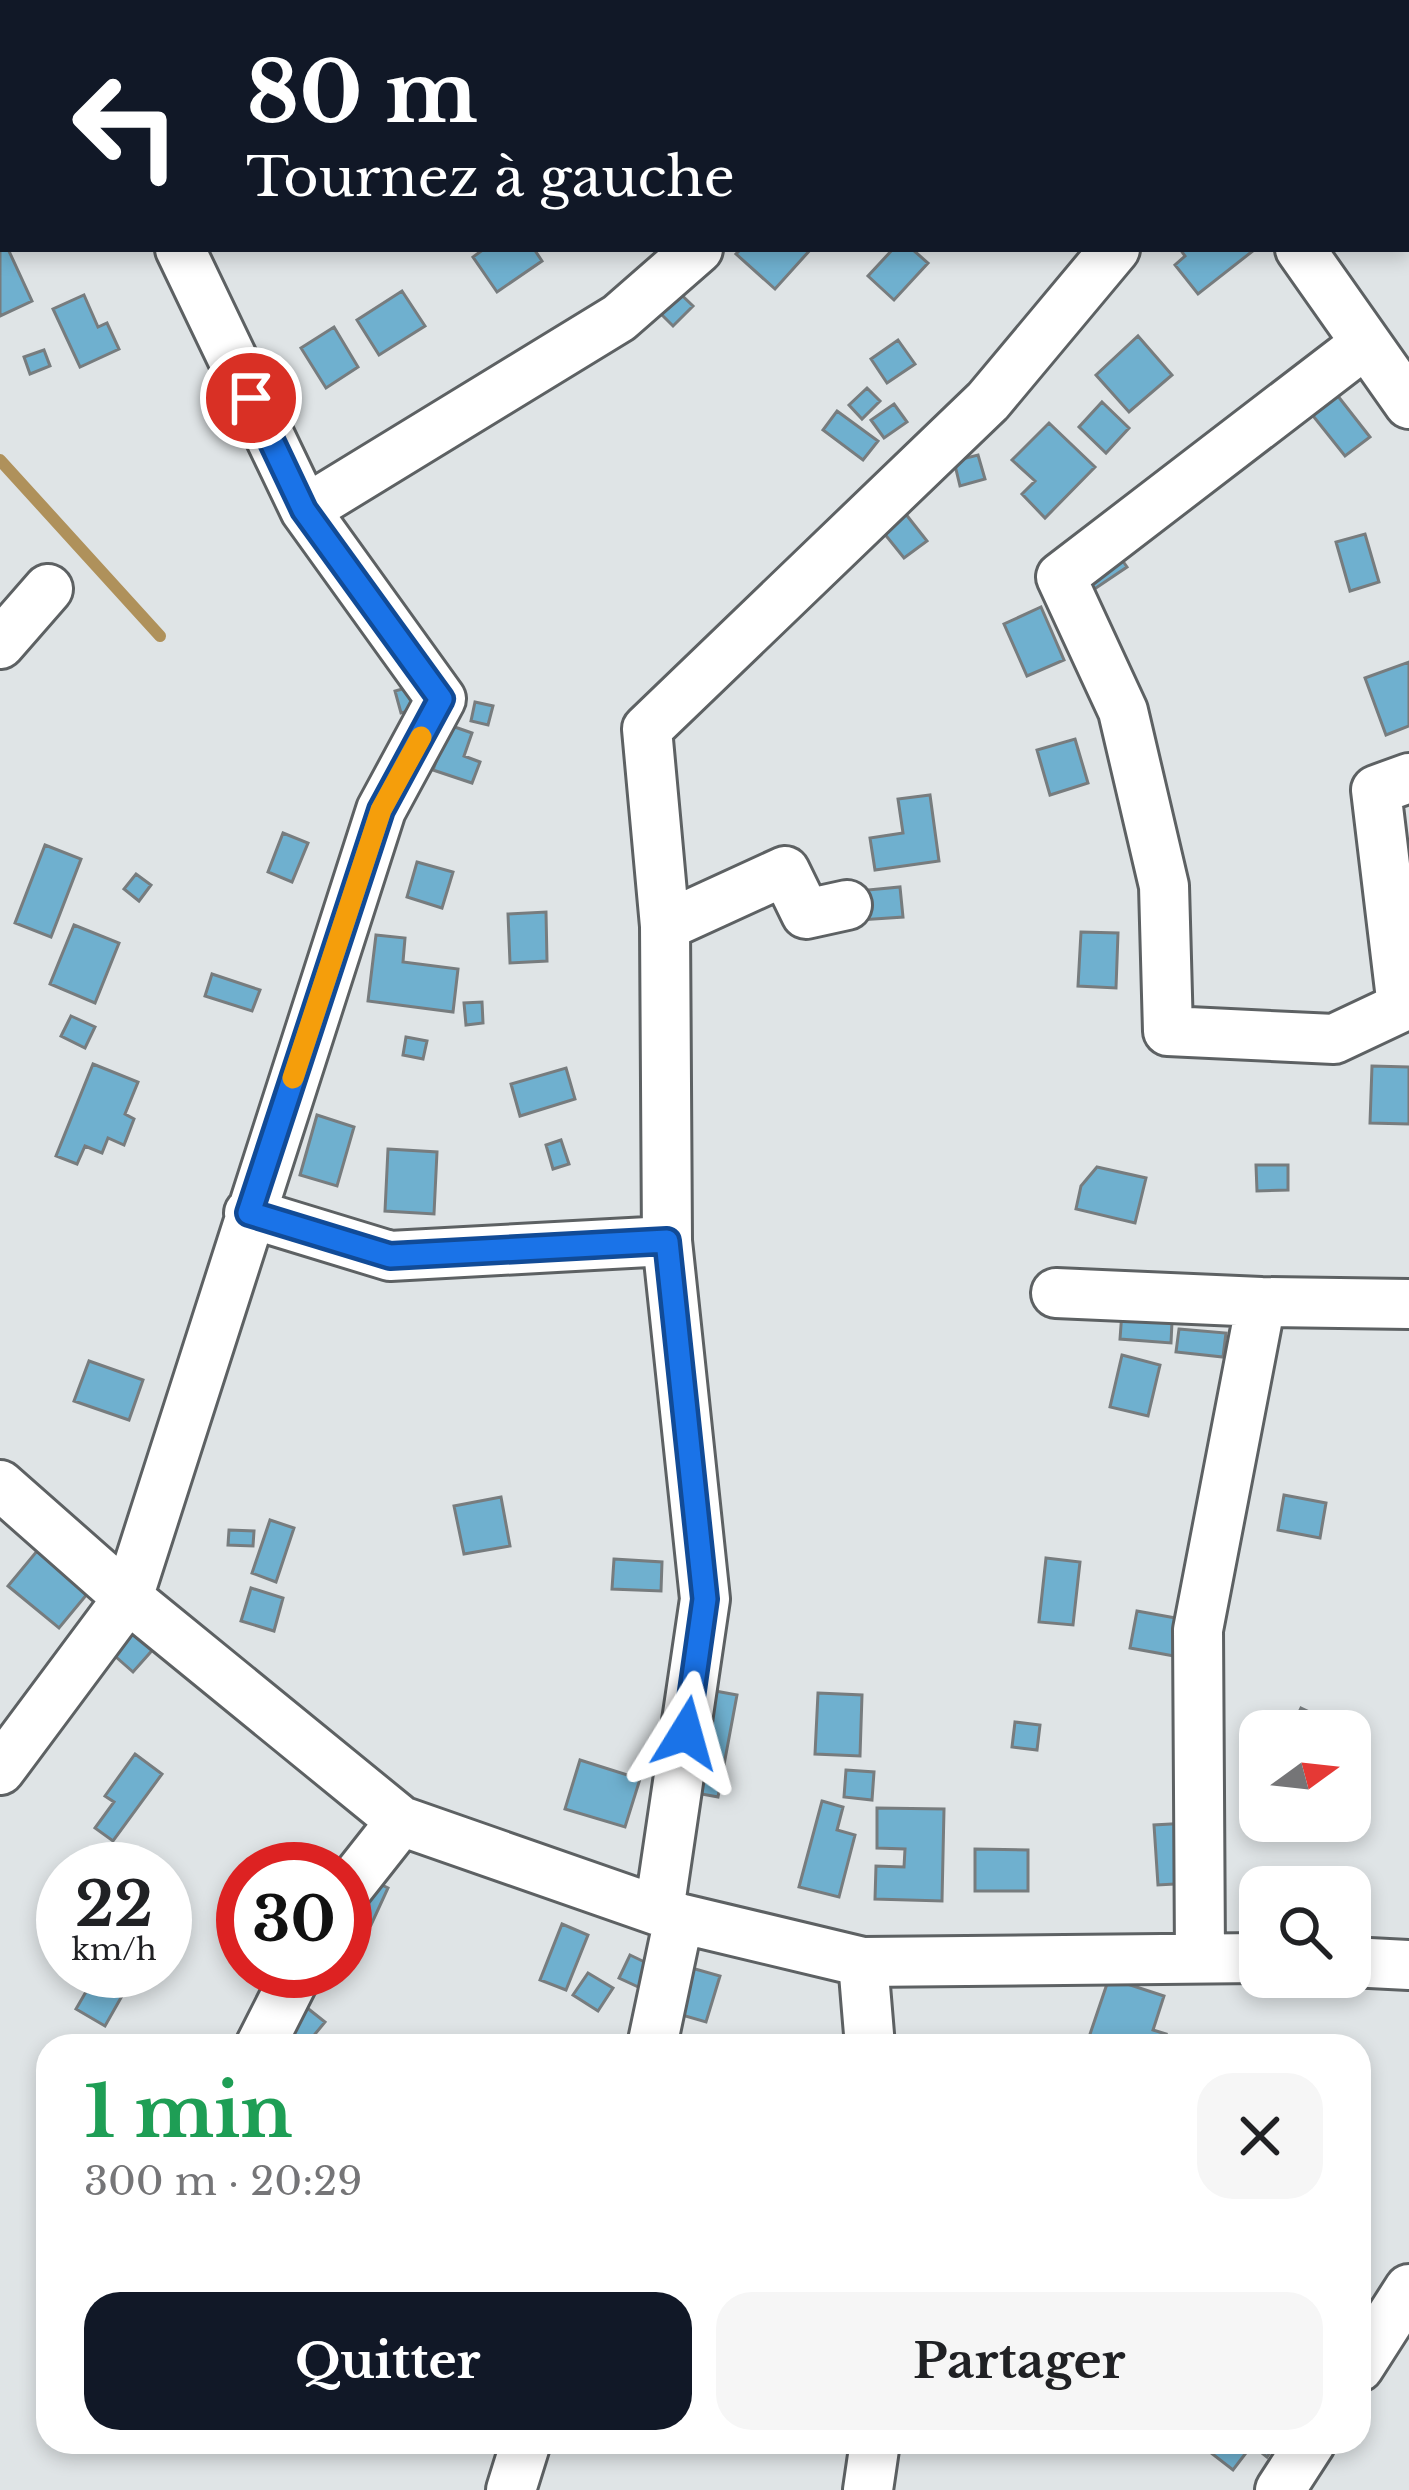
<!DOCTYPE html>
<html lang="fr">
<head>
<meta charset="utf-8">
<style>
  body { margin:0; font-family:"Libre Baskerville",serif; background:#f6f6f6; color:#202124; height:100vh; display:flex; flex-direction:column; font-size:45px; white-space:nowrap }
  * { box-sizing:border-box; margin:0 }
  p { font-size:39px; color:#757577 }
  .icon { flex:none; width:66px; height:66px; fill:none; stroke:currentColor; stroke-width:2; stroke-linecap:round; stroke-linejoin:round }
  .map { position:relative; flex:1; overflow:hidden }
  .sheet { position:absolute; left:36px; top:2034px; width:1335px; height:420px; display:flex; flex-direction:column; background:#fff; border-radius:36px; box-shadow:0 6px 18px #0003 }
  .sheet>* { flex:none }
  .top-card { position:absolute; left:0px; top:0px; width:1410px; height:252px; box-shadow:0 6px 18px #0003; background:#111827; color:#fff; overflow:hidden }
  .needle { width:78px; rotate:75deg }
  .buttons { position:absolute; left:1239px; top:1710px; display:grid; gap:24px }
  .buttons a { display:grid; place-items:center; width:132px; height:132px; border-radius:24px; background:#fff; box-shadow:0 6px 18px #0003; font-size:60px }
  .speed { position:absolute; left:36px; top:1842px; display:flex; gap:24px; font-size:60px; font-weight:700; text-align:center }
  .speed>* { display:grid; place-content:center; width:156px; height:156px; border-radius:50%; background:#fff; box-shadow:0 6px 18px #0003; line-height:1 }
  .speed small { font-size:30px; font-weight:400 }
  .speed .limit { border:18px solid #d22; background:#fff; color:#111 }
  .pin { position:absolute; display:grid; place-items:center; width:102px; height:102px; color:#fff; margin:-51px; border:6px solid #fff; border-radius:50%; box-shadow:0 3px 12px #0007 }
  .me { position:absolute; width:132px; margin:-66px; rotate:8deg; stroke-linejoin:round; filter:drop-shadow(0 0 9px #0008) }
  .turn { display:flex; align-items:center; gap:42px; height:252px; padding:0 48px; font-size:54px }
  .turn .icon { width:156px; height:156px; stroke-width:2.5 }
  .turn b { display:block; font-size:84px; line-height:102px }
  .round { display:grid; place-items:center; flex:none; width:126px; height:126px; border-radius:36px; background:#f6f6f6 }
  .summary { display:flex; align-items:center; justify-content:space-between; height:204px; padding:0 48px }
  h1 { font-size:72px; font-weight:700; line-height:90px; color:#1e9e55 }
  .action { display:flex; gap:24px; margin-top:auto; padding:24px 48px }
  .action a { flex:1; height:138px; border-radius:36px; background:#111827; color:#fff; font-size:48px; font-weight:700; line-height:138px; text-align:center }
  .action a+a { background:#f6f6f6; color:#202124 }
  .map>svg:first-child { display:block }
</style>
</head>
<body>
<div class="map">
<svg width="1409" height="2490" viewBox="0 0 1409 2490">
  <rect width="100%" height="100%" fill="#dfe4e6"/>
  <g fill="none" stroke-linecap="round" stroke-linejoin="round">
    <!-- stream -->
    <path stroke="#af915b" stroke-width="12" d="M0,460l160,176"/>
  </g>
  <!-- building -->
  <path fill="#6fb0cf" stroke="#777c7e" stroke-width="3" d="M0,249h8l24,52 -32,15z
    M484,249h50l8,12 -45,31 -24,-35z
    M741,249h70l-36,40 -39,-35z
    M893,249h19l16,14 -34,37 -26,-24z
    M1180,249h73l1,1 -56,44 -23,-29 10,-9z
    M668,282l25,24 -20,20 -24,-24z
    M402,291l23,35 -46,29 -22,-35z
    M84,295l14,32 9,-4 12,26 -39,18 -27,-58z
    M334,327l24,40 -32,21 -25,-40z
    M1138,336l34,39 -43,37 -33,-37z
    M898,340l17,24 -28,19 -16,-24z
    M44,350l6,16 -20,8 -6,-17z
    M1323,377l47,60 -25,19 -47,-59z
    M867,388l13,13 -18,18 -13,-14z
    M1102,402l27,26 -23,25 -27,-26z
    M894,404l13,18 -23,16 -13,-18z
    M837,411l41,30 -15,19 -40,-30z
    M1049,423l46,44 -50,51 -23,-24 13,-13 -23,-21z
    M978,455l7,24 -25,7 -6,-25z
    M901,508l26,33 -23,17 -25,-31z
    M1365,534l14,48 -29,9 -14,-49z
    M1111,544l16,23 -34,23 -15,-22z
    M1041,607l23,53 -37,16 -23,-52z
    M1409,662v64l-23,9 -21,-57z
    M416,685l7,22 -22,6 -6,-22z
    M475,702l18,4 -5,19 -17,-4z
    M449,725l23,8 -8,23 16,6 -8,21 -39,-13z
    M1075,739l13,44 -38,12 -13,-45z
    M930,795l9,66 -64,9 -5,-32 33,-5 -5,-34z
    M283,833l25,10 -16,39 -24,-10z
    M45,845l36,14 -30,78 -36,-14z
    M417,862l36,10 -11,36 -35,-11z
    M136,874l15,11 -12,16 -15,-12z
    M900,887l3,30 -43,3 -3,-29z
    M546,912l1,49 -37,2 -2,-49z
    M74,925l45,18 -24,60 -45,-19z
    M1081,932l37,1 -2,55 -38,-2z
    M376,935l29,3 -2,24 55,7 -5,43 -85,-11z
    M212,974l48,16 -8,21 -47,-15z
    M482,1002l1,21 -17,2 -2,-22z
    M71,1016l24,11 -10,21 -24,-12z
    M406,1037l21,4 -4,18 -20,-4z
    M93,1064l45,18 -13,32 9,5 -10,26 -16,-7 -6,15 -17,-7 -8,18 -21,-8z
    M1372,1066l37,1v57l-39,-1z
    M566,1068l9,31 -55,17 -9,-32z
    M317,1115l37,12 -17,59 -37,-11z
    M561,1140l8,24 -16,5 -7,-24z
    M388,1149l49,3 -3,62 -49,-3z
    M1256,1165h32v25l-31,1z
    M1097,1167l49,11 -11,45 -59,-14 5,-23z
    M1124,1284l62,6 -2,33 -12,-1 -1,21 -51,-4z
    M1179,1329l47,4 -3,24 -47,-5z
    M1122,1355l38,10 -12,51 -38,-9z
    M89,1361l54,19 -14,40 -55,-19z
    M1284,1495l42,8 -6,35 -42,-8z
    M501,1497l9,49 -46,8 -10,-48z
    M270,1520l24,8 -18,54 -24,-9z
    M229,1530l25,1 -1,15 -25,-1z
    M37,1551l51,42 -29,35 -51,-42z
    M1046,1558l34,4 -7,63 -34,-3z
    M614,1559l48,3 -1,29 -49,-2z
    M251,1588l32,10 -9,33 -33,-10z
    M1137,1611l44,8 -7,37 -44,-8z
    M123,1616l33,30 -23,26 -34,-30z
    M699,1688l38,7 -19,102 -38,-7z
    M818,1693l44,2 -2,61 -45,-2z
    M1301,1708l38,18 -2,5h-47z
    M1015,1722l25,3 -3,25 -25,-3z
    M135,1754l27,20 -49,67 -18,-13 19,-26 -9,-6z
    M580,1760l60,19 -15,48 -60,-18z
    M846,1770l28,2 -2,28 -28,-3z
    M822,1801l21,6 -6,23 18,5 -16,62 -40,-10z
    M877,1808l67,1 -2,92 -67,-2 1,-33 28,1 1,-18 -28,-1z
    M1188,1823l4,60 -34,2 -4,-60z
    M975,1849l53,1v41h-53z
    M359,1874l29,14 -17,37 -26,-12z
    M562,1924l26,11 -22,55 -26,-10z
    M630,1955l27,13 -10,23 -28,-13z
    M674,1963l46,13 -14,46 -45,-13z
    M98,1971l29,16 -22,39 -29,-17z
    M588,1973l25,15 -15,23 -25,-16z
    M1109,1978l55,18 -11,34 13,4 -5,12h-75z
    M301,2003l24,19 -19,23 -23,-19z
    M1197,2442h80l-10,15 -15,-12 -19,25z"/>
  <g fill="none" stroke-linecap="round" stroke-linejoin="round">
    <defs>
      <path id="minor" d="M61,0l2,3
        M1140,0l2,3
        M941,3l2,-3
        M1311,3l2,-3
        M1300,249l109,155
        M1366,343l-305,234 62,134 41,175 4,145 166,8 68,-32 -26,-217 33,-12
        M305,510l314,-192 79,-69
        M0,644l48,-55
        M665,926l120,-55 21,43 41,-9
        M249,1213l141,43 277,-15
        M1056,1293l205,9
        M0,1485l128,113 273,223 278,97 184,44 397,-4
        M0,1770l128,-172 253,-788 60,-111 -136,-189 -125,-261
        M345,1892l56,-71
        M659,1911l46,-312 -38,-358 -2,-315 -18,-197 341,-328 127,-152
        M1200,1955l-2,-325 63,-328 148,2
        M863,1962l7,84
        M1350,1962l59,3
        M260,2046l38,-75
        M652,2046l27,-128
        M1359,2367l50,-78
        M511,2490l15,-48
        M868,2490l7,-48
        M1280,2490l31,-48"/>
    </defs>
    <!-- minor casing -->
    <use href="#minor" stroke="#5d6163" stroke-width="54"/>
    <!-- minor -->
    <use href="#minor" stroke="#fff" stroke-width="48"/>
  </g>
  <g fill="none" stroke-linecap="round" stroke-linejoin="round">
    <defs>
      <path id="route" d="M251,398l53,112 137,189 -60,111 -132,403 141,43 277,-15 38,358 -19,134"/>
    </defs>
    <!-- route casing -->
    <use href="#route" stroke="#114b97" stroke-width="30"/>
    <!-- route -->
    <use href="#route" stroke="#1a73e8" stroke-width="21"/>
    <!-- slow -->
    <path stroke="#f59e0b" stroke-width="21" d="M293,1078l88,-268 40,-73"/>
  </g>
</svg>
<div class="buttons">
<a><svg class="needle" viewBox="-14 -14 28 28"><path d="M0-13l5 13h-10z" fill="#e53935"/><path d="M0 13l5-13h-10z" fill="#757577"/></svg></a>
<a><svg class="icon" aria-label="search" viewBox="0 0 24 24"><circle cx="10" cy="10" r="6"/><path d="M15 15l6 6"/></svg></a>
</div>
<div class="speed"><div>22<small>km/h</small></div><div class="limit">30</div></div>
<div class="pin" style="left:251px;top:398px;background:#d93025"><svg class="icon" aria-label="arrive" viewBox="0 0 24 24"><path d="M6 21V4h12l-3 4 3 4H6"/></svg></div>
<svg class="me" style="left:686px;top:1733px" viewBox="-20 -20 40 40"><path d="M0-17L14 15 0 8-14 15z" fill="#1a73e8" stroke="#fff" stroke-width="4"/></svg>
<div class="top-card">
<div class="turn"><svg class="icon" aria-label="left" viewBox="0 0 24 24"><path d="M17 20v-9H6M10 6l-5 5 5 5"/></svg><div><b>80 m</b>Tournez à gauche</div></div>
</div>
<section class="sheet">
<div class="summary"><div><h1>1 min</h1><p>300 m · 20:29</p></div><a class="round"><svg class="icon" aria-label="close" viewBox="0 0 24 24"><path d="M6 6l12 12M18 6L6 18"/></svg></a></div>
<div class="action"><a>Quitter</a><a>Partager</a></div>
</section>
</div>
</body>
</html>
